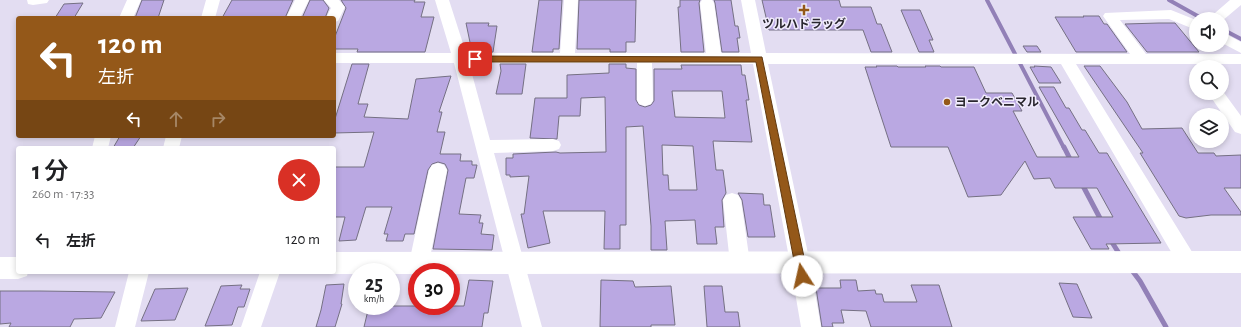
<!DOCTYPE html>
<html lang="ja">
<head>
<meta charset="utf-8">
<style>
  body { margin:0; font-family:"Alegreya Sans","Noto Sans JP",sans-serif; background:#f2f2f2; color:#202124; height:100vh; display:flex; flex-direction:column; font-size:15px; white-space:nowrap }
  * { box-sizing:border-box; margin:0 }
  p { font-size:13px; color:#757577 }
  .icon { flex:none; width:22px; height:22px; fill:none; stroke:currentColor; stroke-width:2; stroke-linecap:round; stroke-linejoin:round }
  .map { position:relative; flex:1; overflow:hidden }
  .drawer { position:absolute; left:16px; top:146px; width:320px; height:128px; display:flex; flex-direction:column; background:#fff; border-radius:4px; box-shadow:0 2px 6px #0003 }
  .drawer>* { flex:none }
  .banner { position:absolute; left:16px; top:16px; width:320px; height:122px; border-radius:4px; box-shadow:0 2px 6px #0003; background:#945819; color:#fff; overflow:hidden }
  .tools { position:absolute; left:1189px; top:12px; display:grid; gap:8px }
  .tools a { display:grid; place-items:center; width:40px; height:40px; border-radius:50%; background:#fff; box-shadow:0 2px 6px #0003; font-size:20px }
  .speed { position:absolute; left:348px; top:263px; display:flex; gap:8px; font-size:20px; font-weight:700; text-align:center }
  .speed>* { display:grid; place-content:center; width:52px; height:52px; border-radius:50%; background:#fff; box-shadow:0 2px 6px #0003; line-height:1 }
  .speed small { font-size:10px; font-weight:400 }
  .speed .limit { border:6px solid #d22; background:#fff; color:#111 }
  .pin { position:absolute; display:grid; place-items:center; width:34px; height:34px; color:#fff; margin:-17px; border-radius:8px; box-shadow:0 2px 6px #0006 }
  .me { position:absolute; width:44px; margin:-22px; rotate:350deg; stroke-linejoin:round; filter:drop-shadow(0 0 3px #0008) }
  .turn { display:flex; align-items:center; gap:14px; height:84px; padding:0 16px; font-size:18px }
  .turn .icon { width:52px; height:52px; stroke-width:2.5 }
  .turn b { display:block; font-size:28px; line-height:34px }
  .lanes { display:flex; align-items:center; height:38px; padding:0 16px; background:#0003; justify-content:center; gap:20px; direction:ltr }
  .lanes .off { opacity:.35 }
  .round { display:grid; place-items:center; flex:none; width:42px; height:42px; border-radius:21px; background:#f2f2f2 }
  .summary { display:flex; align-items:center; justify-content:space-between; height:68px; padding:0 16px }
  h1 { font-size:24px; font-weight:600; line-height:30px }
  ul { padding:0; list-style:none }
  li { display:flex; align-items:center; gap:12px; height:52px; padding:0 16px }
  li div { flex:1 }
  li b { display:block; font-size:15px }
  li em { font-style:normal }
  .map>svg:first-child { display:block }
</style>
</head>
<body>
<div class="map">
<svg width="1241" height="327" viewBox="0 0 1241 327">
  <rect width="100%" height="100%" fill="#e3ddf2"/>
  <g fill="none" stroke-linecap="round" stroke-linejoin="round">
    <!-- stream-far1 -->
    <path stroke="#9280b7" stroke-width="4" d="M987,0l77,148
      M1169,0l34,19
      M1222,29l19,10"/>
    <!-- stream -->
    <path stroke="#9280b7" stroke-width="5" d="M1064,147l7,14
      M1082,184l20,38
      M1110,239l10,16
      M1131,269l9,12 26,46"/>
  </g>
  <!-- building -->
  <path fill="#baa8e2" stroke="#757083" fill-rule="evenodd" d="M142,0h22l-6,18h-23z
    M232,0h61l-8,18h-63z
    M310,0h13l6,8 -4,10h-23z
    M341,0h74l-1,2h11l-4,15h13l-9,35h-68l1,-3h-24v-10l12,-31z
    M539,0h23l-3,49h-6v3h-21z
    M579,0h57l-1,42h-9v10h-16v-3h-33z
    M680,0h20l-1,3 5,49h-23l-3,-45h2z
    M714,0h17l4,26h3l2,12h-3l2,14h-17l-7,-49z
    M762,0h77l2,7h30l6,17h4l11,28h-21l-8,-22h-94z
    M83,3l-9,15h-19l9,-14z
    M901,10h19l13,30h-4l5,12h-15z
    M1083,16h16l5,8h3l20,28h-51l-21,-35h29z
    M466,23h23l-1,3h9l-4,26h-21z
    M1159,23h16l24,29h-52l-22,-28z
    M1023,46h14l4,6h-14z
    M352,64h17l-11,40h10l-4,13 44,2 8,-40 35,-3 -12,36h3l-5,20h8l-5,22h21l-1,7h12v4h5l-3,13h-8l-7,36 22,1 -2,8h4l-2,11 13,1 -2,15 -59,-1 15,-79 -3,-6 -7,-2 -6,2 -4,6 -14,64h-9l-2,7h-17l2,-7h-4l8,-27h-26l-10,33 -17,1 6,-24h-11v-50h30l10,-35 -40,1v-11z
    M500,64h26l-4,30h-26l5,-23z
    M609,64h17v4l10,1v31l3,5 6,2 6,-2 3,-4v-32h28l-1,-4h60l1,10h3l4,25h-3l6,42 -39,-1 3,29h7l3,23 -4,7 2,27h-9l2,17h-20l-2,-24 -30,1 2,29h-16v-24l-8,-100 -17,1v98h-6v24h-16l1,-38h-62l7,32 -22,5 -7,-34h3l5,-38 -19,1v-2h-4v-17h7v-4l43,-2 4,1 46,-1 -1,-55 -24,1 -1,18h-21l-2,23 -27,-1 5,-40h32v-23l42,-2zM672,91h50l3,27 -50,-1zM662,145l31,1 4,44h-28l-1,-15h-5z
    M876,66h21l1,1h28l-1,-1h15l1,1h33l12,26h26l10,18h-9l24,46h42l-40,-70h15l12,21h3l13,22h3l14,23h8l54,90 -55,1 3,5h-18l-18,-32h40l-16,-29h-42l-5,-10 -16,1 -9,-18 -24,34 -33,2 -20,-50h-57l-26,-80h12z
    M1034,66l17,1 10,16h-22l-9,-16h5z
    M1084,66h16l27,36 15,27 40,-1 16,25h16l2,3 25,-1v33h-17l17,24v3h-30l-25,3 -7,-2 -39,-63h3z
    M120,136h21l-8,12h-20z
    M738,193l25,1 1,11h6l5,32h-27l-6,-37z
    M469,280l24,1 -5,32h-4l-2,14h-118l5,-21h95z
    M601,280l32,1 2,6 36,-1 4,39h-24v2h-51z
    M840,280h16l2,11 17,-1 1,4h6l2,8h33l-6,-17h28l13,42h-81l-5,-16 -25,-1 3,13h-12l1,4h-11l-6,-39h25z
    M1059,283l18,1 15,34 -19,-1z
    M344,284l-3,20h1l-7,23h-19l5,-17 5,-25z
    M242,285l-2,4h10l-6,18h-6l-6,18 -27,1 16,-40z
    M704,286h18l3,26h13l2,15h-33z
    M188,288l-13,32 -34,1 14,-32z
    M0,291h40l75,1 -14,26 -27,1 -4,8h-61l2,-4 -11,1z"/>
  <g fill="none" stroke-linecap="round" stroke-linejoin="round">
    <!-- minor -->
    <path fill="#fff" fill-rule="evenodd" d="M27,0h22l-2,3 -14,2 -5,-1z
      M127,0h14l-8,18h-14z
      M206,0h14l-5,18h-14z
      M295,0h14l-9,18h-14z
      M324,0h15l6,7 -7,14 -4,1v-4h-8l5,-10z
      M435,0h14l17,53h94l4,-53h14l-3,53h131l-6,-50 2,-3h10l2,3 7,50h30l-10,-53h14l11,53 364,1 -27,-38 2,-3 66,-3 25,10v10l-27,-11 -49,1 26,34h95v10h-165l118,191 2,6 -2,6 -7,2 -7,-2 -119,-203h-293l42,199 11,64h-20l-11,-64 -37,-199 -101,-1 1,37 -2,4 -6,2 -6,-2 -2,-4v-37h-168l21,77 63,-1 6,2 2,4 -2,4 -6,2 -59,2 48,174h-20l-68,-264h-120v-10h117z
      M1230,0h11v5l-19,16v-2h-14z
      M1222,32l19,10v11l-19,-10z
      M1222,90l19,26v18l-6,-2 -27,-39h14z
      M95,136h16l-3,12h-16z
      M166,136h16l-3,12h-16z
      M438,163l6,2 3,5 -18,93 -3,6 -7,2 -7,-2 -3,-6 20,-93 3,-5z
      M732,193l6,2 3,5 9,63 -3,6 -7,2 -7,-2 -3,-6 -7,-63 3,-5z
      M129,272h20l-14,55h-20z
      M260,272h20l-19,55h-20z"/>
    <!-- tertiary -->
    <path fill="#fff" fill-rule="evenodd" d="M1241,251v22l-790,1v-2h-34v2h-26v-2h-34v2h-23l-5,-2h5v-20z
      M0,257h18v15h10l-1,4 -9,3h-18z"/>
  </g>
  <!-- route -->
  <path fill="#945819" stroke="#603910" d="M475,56l287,1 46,219 -2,3 -4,1 -3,-1 -2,-3 -41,-214h-281l-4,-3z"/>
  <!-- markers -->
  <g fill="#945819" stroke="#f0ebfc" stroke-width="1.5">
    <path d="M802 4h4v4h4v4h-4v4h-4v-4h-4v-4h4z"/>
    <circle cx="947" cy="102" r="4"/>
  </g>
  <g text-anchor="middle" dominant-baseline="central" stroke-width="3" stroke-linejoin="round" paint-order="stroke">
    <!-- poi labels -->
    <g font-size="12" font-weight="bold" fill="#2a272f" stroke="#f0ebfc">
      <text x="804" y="24">ツルハドラッグ</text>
      <text x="955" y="102" text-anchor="start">ヨークベニマル</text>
    </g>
  </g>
</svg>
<div class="tools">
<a><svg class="icon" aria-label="sound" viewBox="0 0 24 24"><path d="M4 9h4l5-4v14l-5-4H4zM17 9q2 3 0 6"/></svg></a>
<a><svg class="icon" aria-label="search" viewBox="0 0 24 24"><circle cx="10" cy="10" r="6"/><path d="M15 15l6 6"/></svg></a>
<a><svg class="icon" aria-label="layers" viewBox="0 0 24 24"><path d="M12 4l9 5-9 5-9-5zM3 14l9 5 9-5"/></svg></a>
</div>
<div class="speed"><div>25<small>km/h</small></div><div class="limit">30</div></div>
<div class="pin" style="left:475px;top:59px;background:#d93025"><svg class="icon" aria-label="arrive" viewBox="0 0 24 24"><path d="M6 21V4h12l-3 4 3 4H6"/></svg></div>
<svg class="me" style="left:802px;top:276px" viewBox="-20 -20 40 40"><circle r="19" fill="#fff"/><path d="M0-13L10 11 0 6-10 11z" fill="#945819"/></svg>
<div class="banner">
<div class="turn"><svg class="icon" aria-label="left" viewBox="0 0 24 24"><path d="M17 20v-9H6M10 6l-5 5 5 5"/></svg><div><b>120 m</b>左折</div></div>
<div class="lanes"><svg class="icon" aria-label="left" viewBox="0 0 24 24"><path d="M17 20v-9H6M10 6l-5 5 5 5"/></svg><svg class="icon off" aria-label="ahead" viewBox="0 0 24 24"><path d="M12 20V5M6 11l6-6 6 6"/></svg><svg class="icon off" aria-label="right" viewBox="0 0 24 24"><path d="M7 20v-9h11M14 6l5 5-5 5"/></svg></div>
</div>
<section class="drawer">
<div class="summary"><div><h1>1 分</h1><p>260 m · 17:33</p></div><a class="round" style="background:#d93025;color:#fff"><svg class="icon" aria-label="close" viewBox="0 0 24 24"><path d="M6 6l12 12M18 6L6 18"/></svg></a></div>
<ul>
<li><svg class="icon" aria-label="left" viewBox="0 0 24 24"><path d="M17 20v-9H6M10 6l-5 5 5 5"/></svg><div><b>左折</b></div><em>120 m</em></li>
</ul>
</section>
</div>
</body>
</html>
